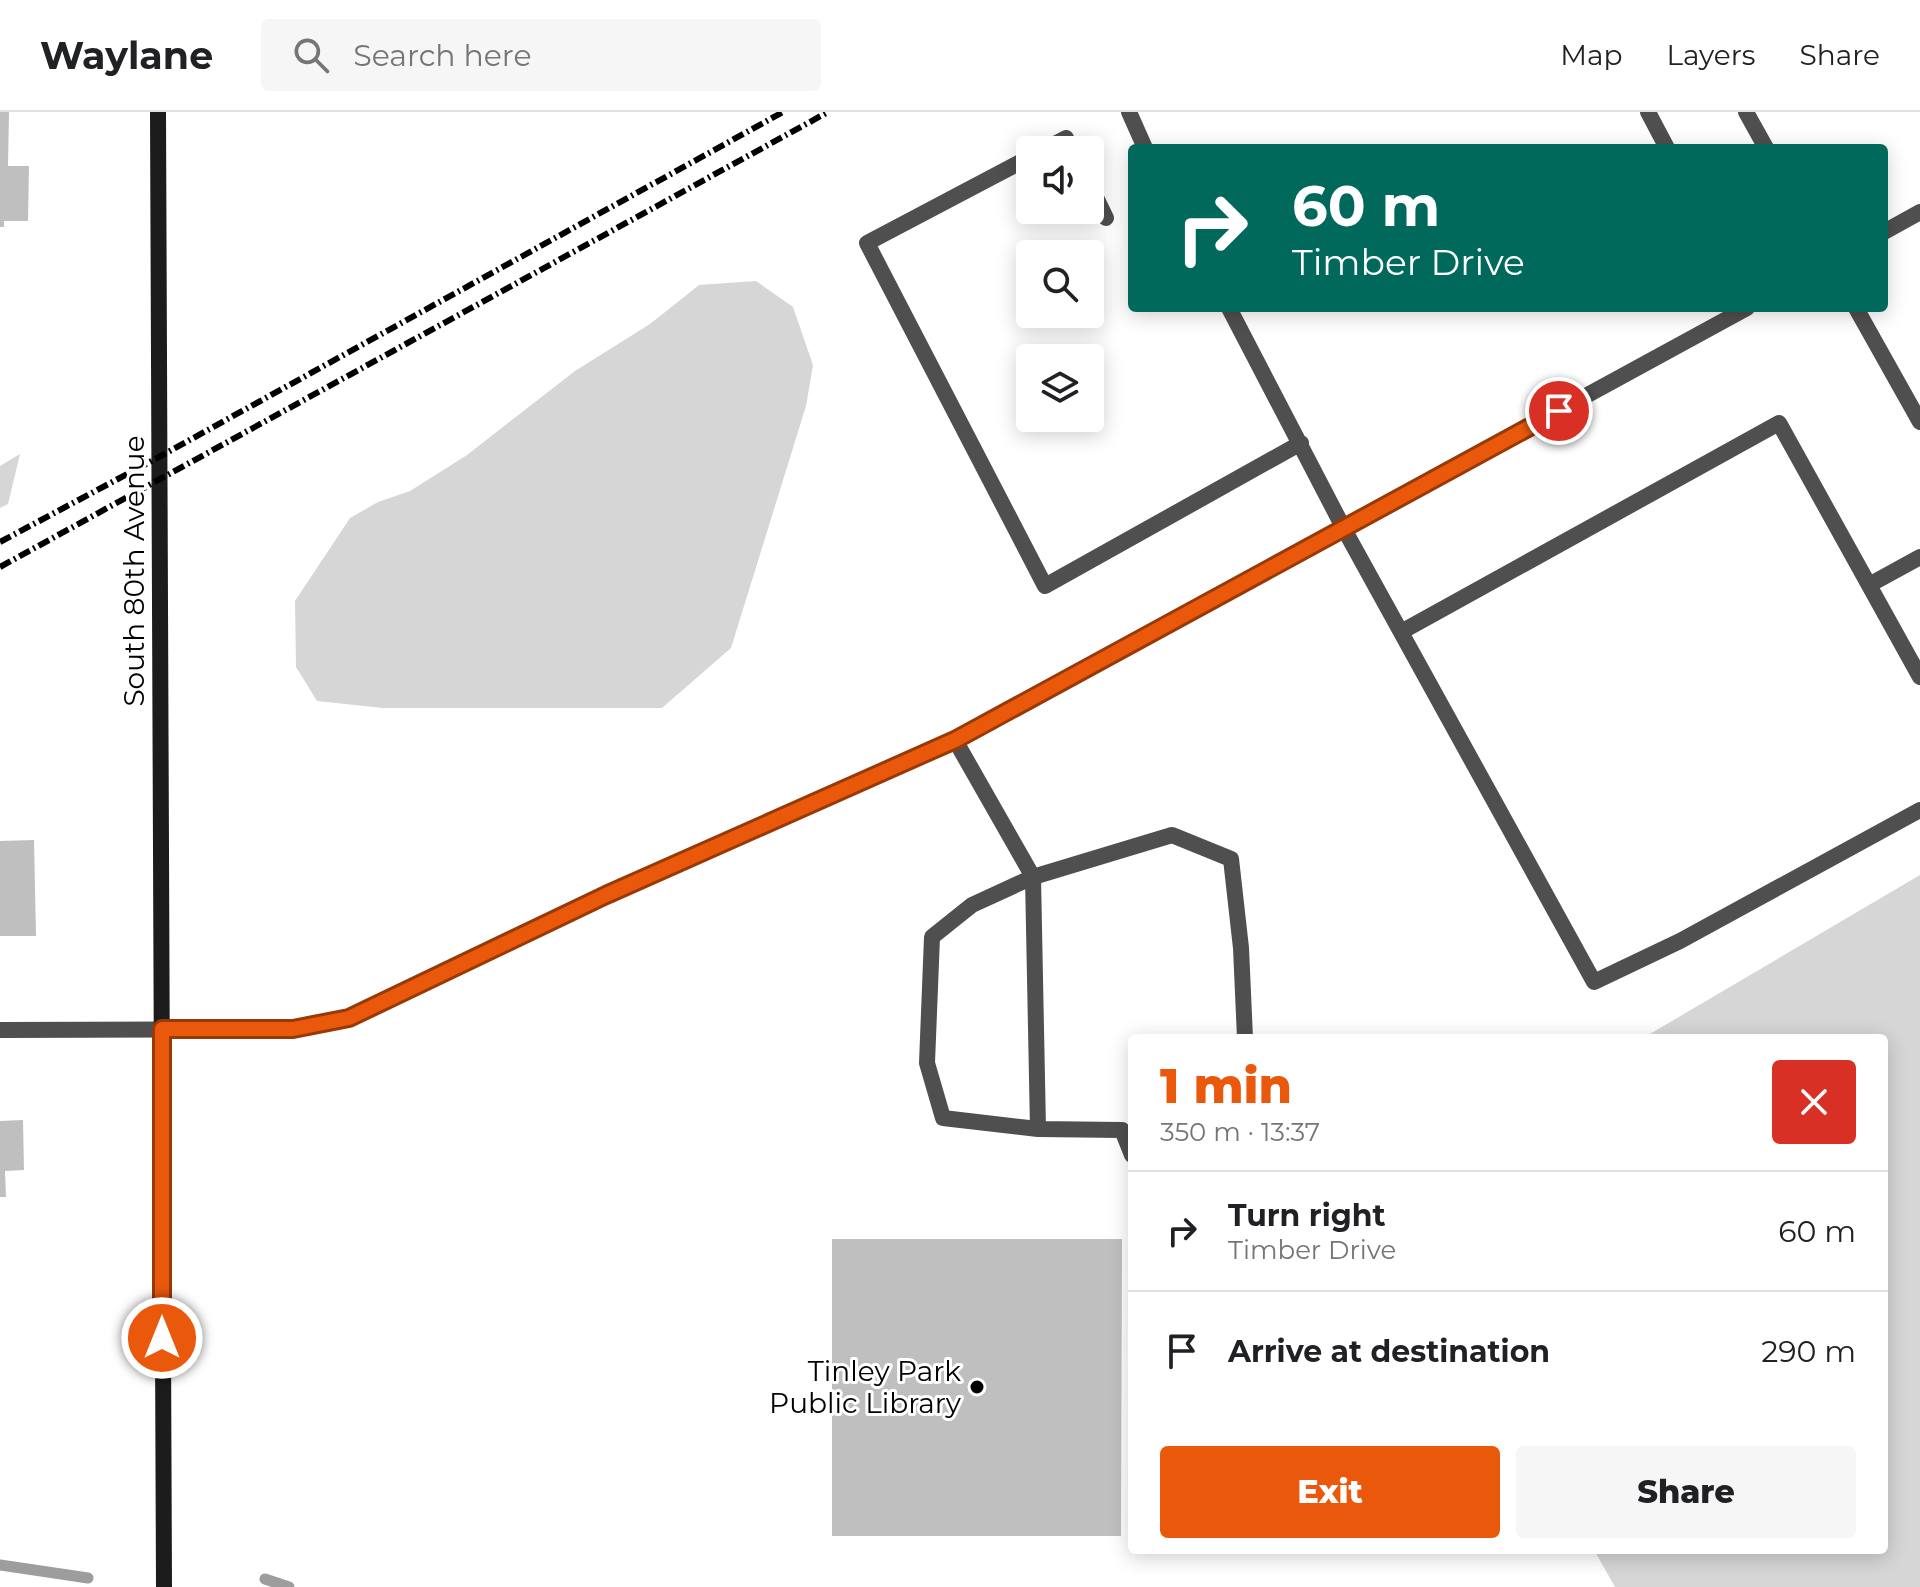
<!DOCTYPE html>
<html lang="en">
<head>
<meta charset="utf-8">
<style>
  body { margin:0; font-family:Montserrat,sans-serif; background:#f6f6f6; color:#202124; height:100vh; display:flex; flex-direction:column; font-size:30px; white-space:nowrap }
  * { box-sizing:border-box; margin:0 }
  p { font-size:26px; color:#757577 }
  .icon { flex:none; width:44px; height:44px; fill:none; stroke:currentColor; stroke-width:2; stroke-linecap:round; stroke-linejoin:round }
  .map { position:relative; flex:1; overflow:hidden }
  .sheet { position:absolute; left:1128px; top:922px; width:760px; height:520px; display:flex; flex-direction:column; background:#fff; border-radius:8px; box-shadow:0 4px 20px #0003 }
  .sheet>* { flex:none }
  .hud { position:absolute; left:1128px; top:32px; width:760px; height:168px; border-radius:8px; box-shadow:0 4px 20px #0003; background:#00695c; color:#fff; overflow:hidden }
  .controls { position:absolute; left:1016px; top:24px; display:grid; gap:16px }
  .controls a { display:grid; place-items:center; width:88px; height:88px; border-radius:8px; background:#fff; box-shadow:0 4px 20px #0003; font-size:40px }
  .pin { position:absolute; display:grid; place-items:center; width:68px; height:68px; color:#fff; margin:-34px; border:4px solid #fff; border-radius:50%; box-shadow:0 2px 8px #0007 }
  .me { position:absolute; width:88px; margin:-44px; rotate:0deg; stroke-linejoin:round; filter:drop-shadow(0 0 6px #0008) }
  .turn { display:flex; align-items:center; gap:28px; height:168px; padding:0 32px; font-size:36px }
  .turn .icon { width:104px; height:104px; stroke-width:2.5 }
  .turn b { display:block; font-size:56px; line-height:68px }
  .round { display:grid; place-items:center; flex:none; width:84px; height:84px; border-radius:8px; background:#f6f6f6 }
  .head { display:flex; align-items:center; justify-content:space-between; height:136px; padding:0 32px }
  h1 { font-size:48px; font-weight:800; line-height:60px; color:#ea580c }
  .button { display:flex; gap:16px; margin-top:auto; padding:16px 32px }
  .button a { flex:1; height:92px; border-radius:8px; background:#ea580c; color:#fff; font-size:32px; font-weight:800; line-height:92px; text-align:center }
  .button a+a { background:#f6f6f6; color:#202124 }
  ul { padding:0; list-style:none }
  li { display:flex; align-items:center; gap:24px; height:120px; padding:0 32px; border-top:2px solid #e0e0e0 }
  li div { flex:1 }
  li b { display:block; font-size:30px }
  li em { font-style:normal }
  header { display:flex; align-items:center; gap:48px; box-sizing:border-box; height:112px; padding:0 40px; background:#fff; border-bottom:2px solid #e0e0e0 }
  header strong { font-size:38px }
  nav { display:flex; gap:44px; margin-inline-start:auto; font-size:28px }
  .search { width:560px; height:72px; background:#f6f6f6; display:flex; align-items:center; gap:20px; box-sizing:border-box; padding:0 28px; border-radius:8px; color:#757577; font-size:30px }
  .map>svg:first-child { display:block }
</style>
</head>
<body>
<header>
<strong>Waylane</strong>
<div class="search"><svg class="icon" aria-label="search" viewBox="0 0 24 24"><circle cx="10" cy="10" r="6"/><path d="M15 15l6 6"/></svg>Search here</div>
<nav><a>Map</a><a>Layers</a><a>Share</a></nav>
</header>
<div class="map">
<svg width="1920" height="1475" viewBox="0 0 1920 1475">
  <rect width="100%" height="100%" fill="#fff"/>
  <!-- green -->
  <path fill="#d6d6d6" d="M756,169l37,26 20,58 -7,41 -75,242 -69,60h-279l-66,-7 -21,-34 -1,-66 55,-83 28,-16 32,-11 57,-36 108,-84 75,-47 49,-39z
    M20,342l-12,50 -8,4v-42z
    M1920,763v712h-305l-21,-37h290v-512h-241z"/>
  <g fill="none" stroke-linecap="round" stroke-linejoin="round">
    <!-- stream -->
    <path stroke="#9d9d9d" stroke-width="11" d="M0,1453l88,13
      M265,1467l24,8"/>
  </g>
  <!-- building -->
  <path fill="#bfbfbf" d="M0,0h9l-1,54h21l-1,55h-24v6h-4z
    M34,728l2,96h-36v-95z
    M23,1008l1,50 -19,1 1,26h-6v-76z
    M832,1127h290l-1,297h-289z"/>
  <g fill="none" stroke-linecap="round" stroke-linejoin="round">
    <!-- lane -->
    <path stroke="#4f4f4f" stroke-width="16" d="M1129,0l16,36
      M1648,0l19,36
      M1043,38l23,-12 6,12
      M1030,45l-163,86 178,343 256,-143
      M1090,73l16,33
      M1229,196l115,221 250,453 86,-41 240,-131
      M1869,473l51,-28
      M1401,520l378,-209 141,254
      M955,628l78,137 5,252
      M1132,1043l-10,-25 -84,-1 -95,-11 -16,-55 5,-126 40,-32 61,-28 139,-42 59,24 10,89 4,90"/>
    <!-- street -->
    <path stroke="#4f4f4f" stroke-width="16" d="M1746,0l20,36
      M1884,120l36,-20
      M1856,196l64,114
      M0,918l293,-1 56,-11 257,-123 349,-155 792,-432"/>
    <!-- secondary -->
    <path stroke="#1c1c1c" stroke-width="16" d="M158,0l6,1475"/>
    <!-- rail -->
    <path stroke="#000" stroke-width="6" stroke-dasharray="12 4 2 4" stroke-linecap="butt" d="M0,430l159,-85 624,-345
      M0,455l828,-455"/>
  </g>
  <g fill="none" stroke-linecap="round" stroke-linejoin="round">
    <defs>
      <path id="route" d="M162,1226v-309h131l56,-11 257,-123 349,-155 604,-329"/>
    </defs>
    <!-- route casing -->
    <use href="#route" stroke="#983908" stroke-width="20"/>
    <!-- route -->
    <use href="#route" stroke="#ea580c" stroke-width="14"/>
  </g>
  <!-- markers -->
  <circle fill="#000" stroke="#fff" stroke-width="3" cx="977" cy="1275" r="8"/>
  <g text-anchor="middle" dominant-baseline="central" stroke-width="6" stroke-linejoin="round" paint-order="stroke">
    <!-- street labels -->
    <g font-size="28" fill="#000" stroke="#fff">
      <text transform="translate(134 459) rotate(-90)">South 80th Avenue</text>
    </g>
    <!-- poi labels -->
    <g font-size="28" fill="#000" stroke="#fff" text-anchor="end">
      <text x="961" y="1259">Tinley Park<tspan x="961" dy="32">Public Library</tspan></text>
    </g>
  </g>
</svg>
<div class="controls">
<a><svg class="icon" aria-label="sound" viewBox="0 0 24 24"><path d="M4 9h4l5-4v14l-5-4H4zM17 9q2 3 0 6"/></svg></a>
<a><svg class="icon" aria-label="search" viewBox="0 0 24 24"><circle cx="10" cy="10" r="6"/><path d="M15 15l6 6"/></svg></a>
<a><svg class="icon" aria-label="layers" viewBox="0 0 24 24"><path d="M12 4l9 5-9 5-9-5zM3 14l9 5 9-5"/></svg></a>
</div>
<div class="pin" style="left:1559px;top:299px;background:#d93025"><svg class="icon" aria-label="arrive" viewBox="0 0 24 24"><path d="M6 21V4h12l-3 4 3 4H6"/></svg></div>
<svg class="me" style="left:162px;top:1226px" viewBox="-20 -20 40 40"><circle r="17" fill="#ea580c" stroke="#fff" stroke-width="3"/><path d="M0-11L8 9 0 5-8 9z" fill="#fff"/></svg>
<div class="hud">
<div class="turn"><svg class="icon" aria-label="right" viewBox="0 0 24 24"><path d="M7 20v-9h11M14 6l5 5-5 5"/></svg><div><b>60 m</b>Timber Drive</div></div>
</div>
<section class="sheet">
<div class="head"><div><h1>1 min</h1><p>350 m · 13:37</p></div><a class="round" style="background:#d93025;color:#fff"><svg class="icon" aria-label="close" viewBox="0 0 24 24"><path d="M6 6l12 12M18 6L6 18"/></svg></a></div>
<ul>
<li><svg class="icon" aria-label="right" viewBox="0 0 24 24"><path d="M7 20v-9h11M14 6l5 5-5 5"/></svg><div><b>Turn right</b><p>Timber Drive</p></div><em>60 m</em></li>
<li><svg class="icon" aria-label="arrive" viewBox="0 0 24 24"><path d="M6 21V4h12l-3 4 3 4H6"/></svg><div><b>Arrive at destination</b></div><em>290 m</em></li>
</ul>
<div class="button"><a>Exit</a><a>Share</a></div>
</section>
</div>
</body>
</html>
